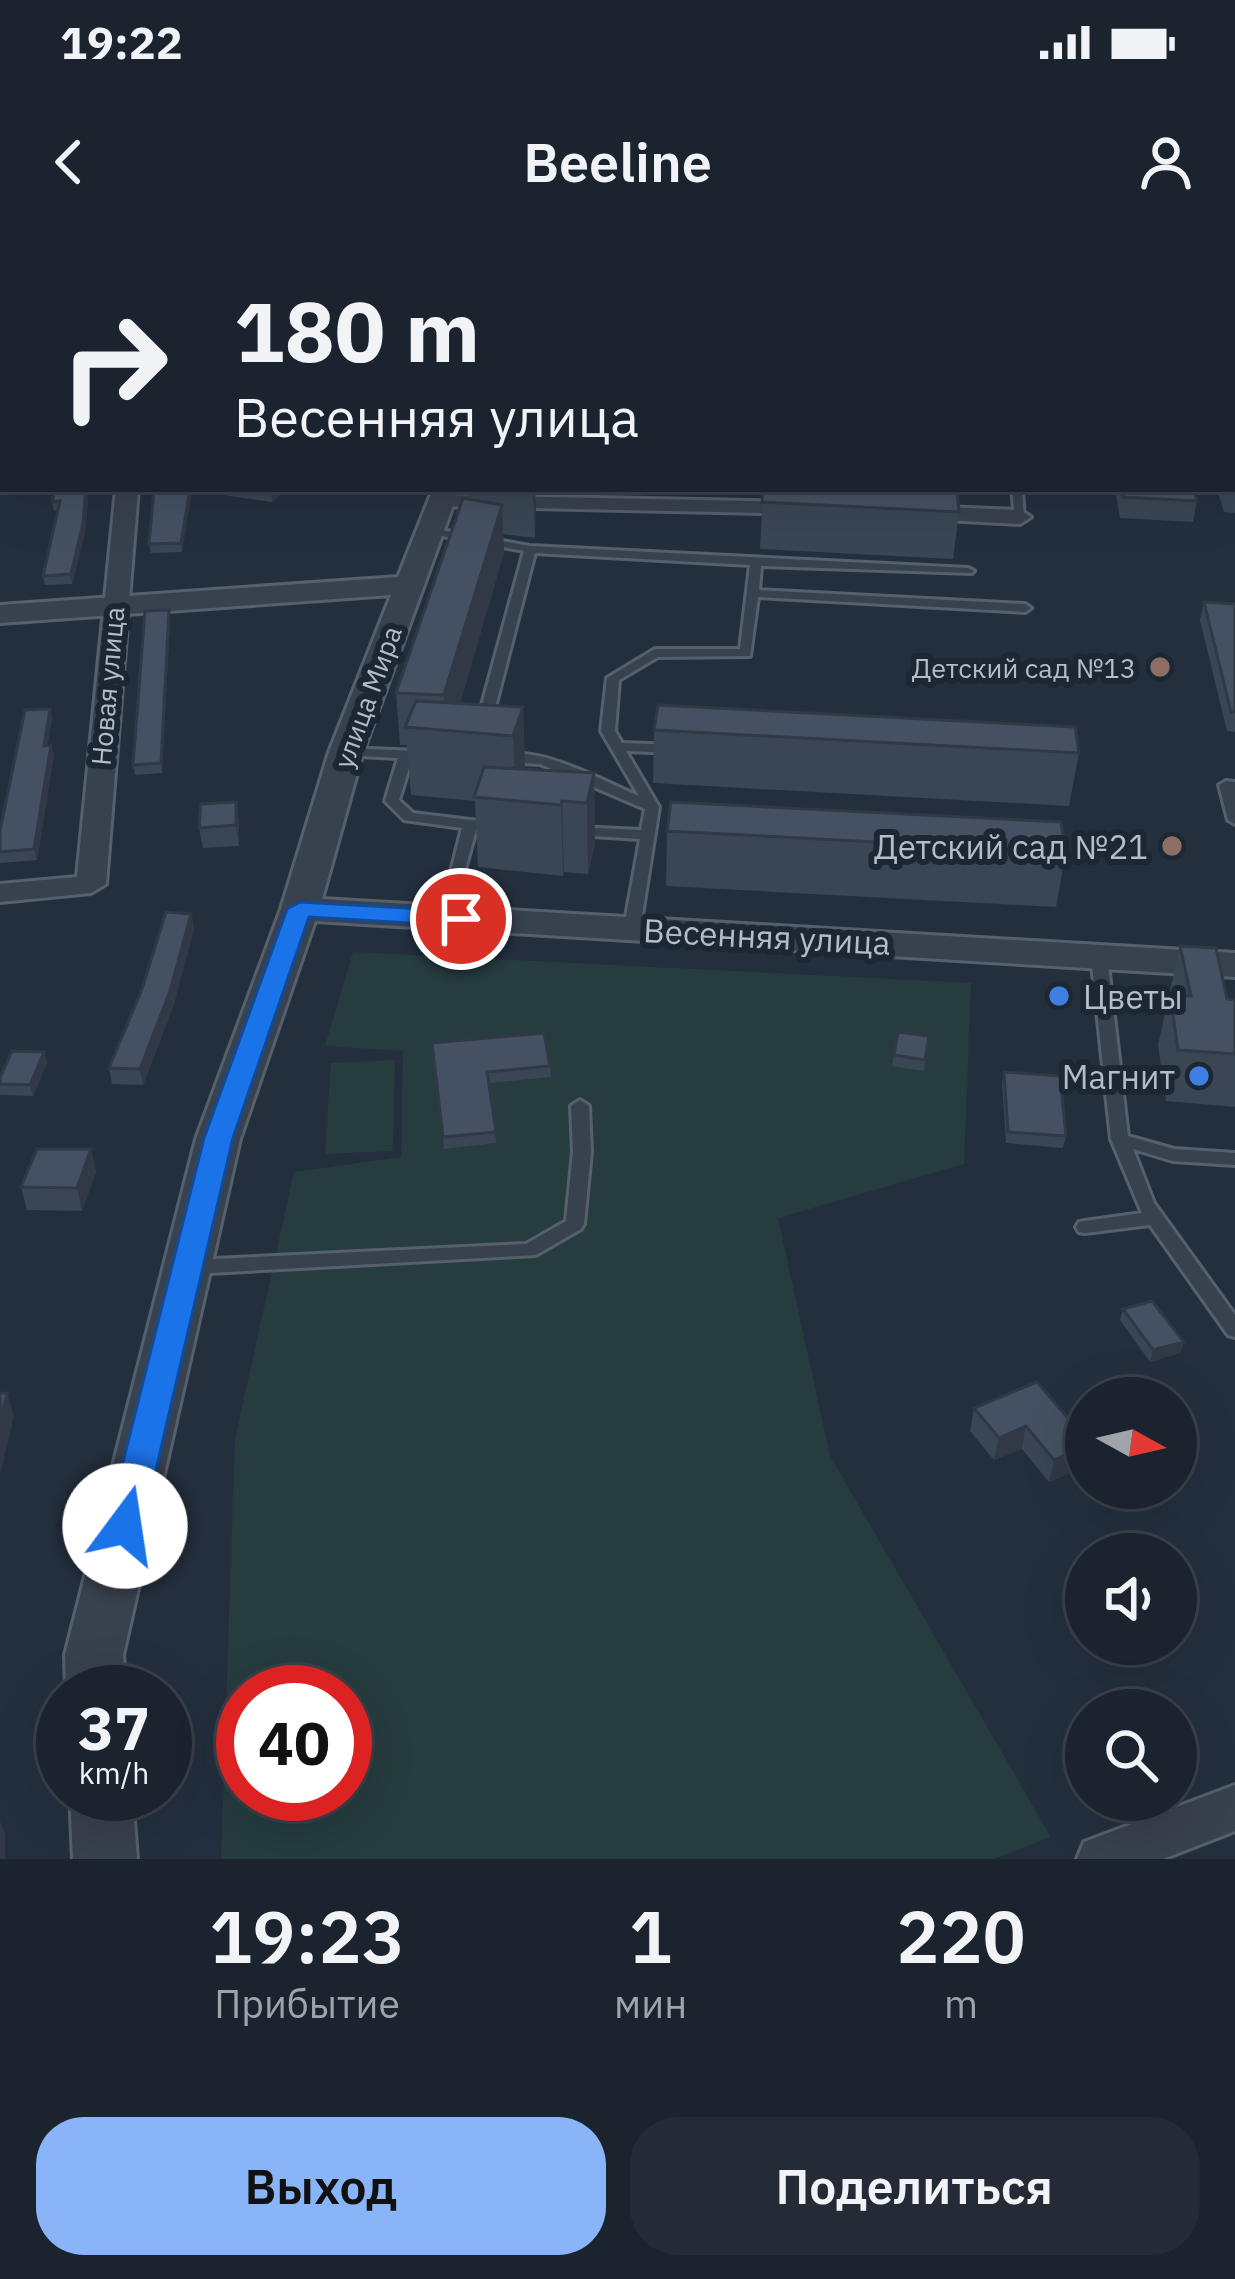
<!DOCTYPE html>
<html lang="ru">
<head>
<meta charset="utf-8">
<style>
  body { margin:0; font-family:"IBM Plex Sans",sans-serif; background:#242b36; color:#f1f3f6; height:100vh; display:flex; flex-direction:column; font-size:45px; white-space:nowrap }
  * { box-sizing:border-box; margin:0 }
  p { font-size:39px; color:#a0a4aa }
  .icon { flex:none; width:66px; height:66px; fill:none; stroke:currentColor; stroke-width:2; stroke-linecap:round; stroke-linejoin:round }
  .map { position:relative; height:1619px; overflow:hidden }
  .side { display:flex; flex-direction:column; background:#1b232e; flex:1 }
  .side>* { flex:none }
  .guide { position:absolute; left:0px; top:0px; width:1236px; height:252px; box-shadow:0 12px 48px #0002,0 0 0 3px #39404a; background:#1b232e; color:#f1f3f6; overflow:hidden }
  .needle { width:78px; rotate:98deg }
  .buttons { position:absolute; left:1065px; top:1137px; display:grid; gap:24px }
  .buttons a { display:grid; place-items:center; width:132px; height:132px; border-radius:50%; background:#1b232e; box-shadow:0 12px 48px #0002,0 0 0 3px #39404a; font-size:60px }
  .speed { position:absolute; left:36px; top:1425px; display:flex; gap:24px; font-size:60px; font-weight:700; text-align:center }
  .speed>* { display:grid; place-content:center; width:156px; height:156px; border-radius:50%; background:#1b232e; box-shadow:0 12px 48px #0002,0 0 0 3px #39404a; line-height:1 }
  .speed small { font-size:30px; font-weight:400 }
  .speed .limit { border:18px solid #d22; background:#fff; color:#111 }
  .pin { position:absolute; display:grid; place-items:center; width:102px; height:102px; color:#fff; margin:-51px; border:6px solid #fff; border-radius:50%; box-shadow:0 3px 12px #0007 }
  .me { position:absolute; width:132px; margin:-66px; rotate:14deg; stroke-linejoin:round; filter:drop-shadow(0 0 9px #0008) }
  .turn { display:flex; align-items:center; gap:42px; height:252px; padding:0 36px; font-size:54px }
  .turn .icon { width:156px; height:156px; stroke-width:2.5 }
  .turn b { display:block; font-size:84px; line-height:102px }
  .eta { display:flex; justify-content:space-evenly; align-items:center; height:204px; text-align:center }
  .eta b { font-size:72px; font-weight:600; line-height:84px }
  .primary-button { display:flex; gap:24px; margin-top:auto; padding:24px 36px }
  .primary-button a { flex:1; height:138px; border-radius:48px; background:#8ab4f8; color:#111; font-size:48px; font-weight:600; line-height:138px; text-align:center }
  .primary-button a+a { background:#242b36; color:#f1f3f6 }
  .status { display:flex; justify-content:space-between; align-items:center; height:84px; padding:0 60px; background:#1b232e; direction:ltr }
  .status svg { height:33px; fill:currentColor }
  header { display:flex; justify-content:space-between; align-items:center; height:156px; padding:0 36px; background:#1b232e; font-size:54px; font-weight:600 }
  .map>svg:first-child { display:block }
</style>
</head>
<body>
<div class="status"><b>19:22</b><svg viewBox="0 0 49 12"><path d="M0 12V9h3v3zM5 12V6h3v6zM10 12V3h3v9zM15 12V0h3v12zM26 1h20v11H26zM47 4h2v5h-2z"/></svg></div>
<header><svg class="icon" aria-label="back" viewBox="0 0 24 24"><path d="M15 5l-7 7 7 7"/></svg>Beeline<svg class="icon" aria-label="person" viewBox="0 0 24 24"><circle cx="12" cy="8" r="4"/><path d="M4 21q1-7 8-7t8 7"/></svg></header>
<div class="map">
<svg width="1235" height="1619" viewBox="0 0 1235 1619">
  <rect width="100%" height="100%" fill="#242f3e"/>
  <!-- green -->
  <path fill="#263c3f" fill-rule="evenodd" d="M353,712l618,31 -7,181 -186,54 52,238 221,381 -57,22h-773l14,-420 59,-267 107,-15 2,-106 -78,-5zM243,1452h102v102h-102z
    M395,820l-2,91 -68,3 6,-91z"/>
  <g fill="none" stroke-linecap="round" stroke-linejoin="round">
    <defs>
      <path id="service" d="M683,0h9l-3,3h-9z
        M793,0h8l-1,3h-8z
        M0,20h3v4h-3z
        M1012,249h10l2,30 -9,-2z
        M430,288l100,18 438,22 6,3 -2,2 -211,-7 -2,24 266,14 6,4 -6,4 -267,-15 -8,59 -92,1 -39,23 -4,51 7,12 55,2 7,4 -7,4 -51,-2 33,56 -19,121 -8,5 -8,-5 16,-89 -63,-4 -7,-4 7,-4 64,3 4,-21 -105,-45 -37,-2 -7,-4c38,-17 106,23 143,38l-38,-65 6,-53 48,-29h85l10,-84 -215,-12 -44,170 -7,4 -7,-4 47,-172 -98,-18 -2,-2z
        M346,508l73,3v6l-7,1 -13,42 14,13 90,11 2,3 -7,4 -22,-1 -19,68 -5,1 -7,-4 17,-67 -58,-8 -19,-19 13,-43 -57,-3v-6z
        M1226,541l9,1v42l-7,-4 -9,-35z
        M1099,711l8,5 21,180 46,13 61,4v12l-62,-4 -40,-12 21,54 81,112v22l-7,-2 -78,-110 -65,8 -6,-1 -3,-5 3,-5 6,-1 57,-8 -31,-74 -20,-183z
        M580,860l9,6 2,46 -7,72 -3,5 -45,26 -344,19 -7,-2 -2,-5 2,-5 7,-2 334,-16 40,-23 7,-69 -2,-46z"/>
      <path id="minor" d="M432,0h18l-20,3z
        M3,42v10l-3,1v-10z
        M3,155v13l-3,1v-13z
        M116,249h22l-32,395 -15,9 -91,9v-18l77,-7z
        M441,255l364,7 11,6 -11,6 -372,-8v-10z
        M917,266l103,4 11,7 -11,7 -111,-6v-10z
        M1235,1545v46l-72,28h-86l7,-17z"/>
      <path id="tertiary" d="M433,249h26l-96,263 -41,147 913,54v24l-920,-56 -75,218 -117,516 3,37h-60l-1,-37 131,-516 85,-230 48,-157 62,-157 -391,28v-18l398,-28z
        M70,1554h62l5,65h-64z"/>
    </defs>
    <!-- service casing -->
    <use href="#service" stroke="#565f6c" stroke-width="6"/>
    <!-- minor casing -->
    <use href="#minor" stroke="#565f6c" stroke-width="6"/>
    <!-- tertiary casing -->
    <use href="#tertiary" stroke="#565f6c" stroke-width="6"/>
    <!-- service -->
    <use href="#service" fill="#38414e" fill-rule="evenodd"/>
    <!-- minor -->
    <use href="#minor" fill="#38414e" fill-rule="evenodd"/>
    <!-- tertiary -->
    <use href="#tertiary" fill="#38414e" fill-rule="evenodd"/>
  </g>
  <!-- wall -->
  <path fill="#3b4654" d="M0,0h32l-1,3h-31z
    M36,0h371l-4,3h-367z
    M810,0h252l-1,3h-252z
    M1153,0h82v10h-2v-7h-82z
    M0,88l3,1v47h-3z
    M1233,90h2v183l-11,-1 -7,-23h16z
    M55,249h34l-4,43 -13,52 -27,1 -2,-9 15,-66 -4,1 -2,-9z
    M154,249h37l-9,63 -31,1 -2,-9z
    M209,249h80l-17,13 -62,-9z
    M468,249h69l-2,2v47l-32,-4 1,18 -44,152 63,3 2,62 69,4 1,70 -7,31 -24,-2 -1,4 -85,-9 -3,-66 -64,-6 -4,-50h-7l-4,-52 73,-194z
    M763,249l196,23 -6,47 -193,-10z
    M1115,249h79l3,12 -4,21 -73,-4z
    M1204,362l31,2v128l-8,-1 -27,-111z
    M169,370l1,9 -8,154 -27,2 -2,-10z
    M50,469l2,9 -5,27h4l3,10 -17,105 -37,3v-32z
    M654,490l425,23 -10,53 -416,-23z
    M236,562l3,20v24l-36,2 -4,-20z
    M667,591l399,21 -10,55 -390,-21z
    M191,674l3,15 -21,78 -30,78 -31,-1 -3,-16 33,-79z
    M1180,706l47,53 8,1v107l-69,-6 -8,-56z
    M898,792l31,4 -5,35 -32,-5z
    M432,803l118,23 1,11 -62,6 7,60 -52,6z
    M44,812l3,11 -14,33 -33,-1v-17z
    M1004,832l62,64 -3,12 -57,-5 -4,-60z
    M91,909l5,23 -14,39 -55,-1 -6,-23z
    M1123,1069l61,33 -4,11 -30,9 -30,-42z
    M974,1168l112,31 -1,28 -36,15 -27,-33 -28,11 -24,-29z"/>
  <!-- shaded-wall -->
  <path fill="#303945" d="M384,0h23l-4,3h-24z
    M86,249h3l-4,43 -13,52 -1,-10z
    M190,249l2,4 -10,59 -1,-9z
    M271,249h18l-17,13z
    M533,249h2l1,22 -1,27z
    M502,265l2,47 -52,179 -6,-1 -2,-35z
    M169,370l1,9 -8,154 -1,-10z
    M523,467l2,68 -9,26 -3,-65z
    M50,469l2,9 -6,38 -2,-10z
    M51,505l3,10 -17,105 -3,-11z
    M594,533l1,70 -7,31 -1,-71z
    M562,561l2,71 -1,4 -2,-71z
    M236,562l3,20v24l-3,-21z
    M191,674l3,15 -21,78 -30,78 -3,-16z
    M44,812l3,11 -14,33 -3,-11z
    M91,909l5,23 -14,39 -5,-23z
    M1184,1102l-4,11 -30,9 3,-12z
    M7,1153l7,23 -14,59v-53z
    M1026,1186l-4,23 -28,11 5,-22z
    M1086,1206l-1,21 -36,15 5,-22z
    M0,1581l5,13v25h-5z"/>
  <!-- building -->
  <path fill="#455162" stroke="#303945" stroke-width="3" d="M84,0h300l-5,3h-301z
    M477,0h50l-2,1 14,2h-66z
    M860,0h202l-3,3h-202z
    M1153,0h33l-2,3h-33z
    M0,88l3,1v30h-3z
    M1233,90h2v156h-2z
    M55,249h31l-3,34 -12,51 -28,2 17,-75 -8,1z
    M154,249h36l-9,54 -32,1z
    M763,249h194l2,23 -197,-10z
    M1122,249h72l3,12 -74,-4z
    M463,258l39,7 -58,190 -48,-2z
    M1204,362l31,2v108h-4z
    M169,370l-8,153 -28,2 12,-154z
    M416,461l107,6 -10,29 -108,-9z
    M658,465l417,22 4,26 -425,-23z
    M50,469l-6,37 7,-1 -17,104 -34,3v-21l25,-121z
    M484,527l110,6 -7,30 -25,-2 -1,4 -87,-8z
    M236,562v23l-37,3 2,-24z
    M671,562l390,20 5,30 -399,-21z
    M166,672l25,2 -21,77 -30,78 -31,-1 33,-79z
    M1180,706l36,2 11,51 8,1v54l-57,-4 -8,-55 21,1z
    M898,792l31,4 -4,24 -31,-5z
    M544,793l6,33 -63,6 9,60 -53,5 -11,-94z
    M12,811l32,1 -14,33 -30,-1v-6z
    M1004,832l56,4 6,60 -58,-4z
    M37,909h54l-14,39 -56,-1z
    M1152,1061l32,41 -31,8 -30,-41z
    M1037,1142l49,57v7l-32,14 -28,-34 -27,12 -25,-30z
    M0,1153h7l-7,29z"/>
  <!-- route -->
  <path fill="#1a73e8" stroke="#114b97" stroke-width="3" d="M300,662l161,9 13,8 -13,7 -152,-9 -76,221 -90,388 -5,10 -13,4 -12,-4 -6,-10 97,-388 83,-229z"/>
  <!-- markers -->
  <g fill="#8d6e63" stroke="#1d2633" stroke-width="4.5">
    <circle cx="1160" cy="427" r="12"/>
    <circle cx="1172" cy="606" r="12"/>
  </g>
  <g fill="#3f7fe0" stroke="#1d2633" stroke-width="4.5">
    <circle cx="1059" cy="756" r="12"/>
    <circle cx="1199" cy="836" r="12"/>
  </g>
  <g text-anchor="middle" dominant-baseline="central" stroke-width="12" stroke-linejoin="round" paint-order="stroke">
    <!-- far-poi labels -->
    <g font-size="27" fill="#b4bcc9" stroke="#1d2633" text-anchor="end">
      <text x="1136" y="427">Детский сад №13</text>
    </g>
    <!-- far-street labels -->
    <g font-size="27" fill="#b4bcc9" stroke="#1d2633">
      <text transform="translate(107 446) rotate(-85)">Новая улица</text>
      <text transform="translate(367 457) rotate(-70)">улица Мира</text>
    </g>
    <!-- poi labels -->
    <g font-size="33" fill="#b4bcc9" stroke="#1d2633" text-anchor="end">
      <text x="1148" y="606">Детский сад №21</text>
      <text x="1083" y="756" text-anchor="start">Цветы</text>
      <text x="1175" y="836">Магнит</text>
    </g>
    <!-- street labels -->
    <g font-size="33" fill="#b4bcc9" stroke="#1d2633">
      <text transform="translate(767 696) rotate(3)">Весенняя улица</text>
    </g>
  </g>
</svg>
<div class="buttons">
<a><svg class="needle" viewBox="-14 -14 28 28"><path d="M0-13l5 13h-10z" fill="#e53935"/><path d="M0 13l5-13h-10z" fill="#a0a4aa"/></svg></a>
<a><svg class="icon" aria-label="sound" viewBox="0 0 24 24"><path d="M4 9h4l5-4v14l-5-4H4zM17 9q2 3 0 6"/></svg></a>
<a><svg class="icon" aria-label="search" viewBox="0 0 24 24"><circle cx="10" cy="10" r="6"/><path d="M15 15l6 6"/></svg></a>
</div>
<div class="speed"><div>37<small>km/h</small></div><div class="limit">40</div></div>
<div class="pin" style="left:461px;top:679px;background:#d93025"><svg class="icon" aria-label="arrive" viewBox="0 0 24 24"><path d="M6 21V4h12l-3 4 3 4H6"/></svg></div>
<svg class="me" style="left:125px;top:1286px" viewBox="-20 -20 40 40"><circle r="19" fill="#fff"/><path d="M0-13L10 11 0 6-10 11z" fill="#1a73e8"/></svg>
<div class="guide">
<div class="turn"><svg class="icon" aria-label="right" viewBox="0 0 24 24"><path d="M7 20v-9h11M14 6l5 5-5 5"/></svg><div><b>180 m</b>Весенняя улица</div></div>
</div>
</div>
<section class="side">
<div class="eta">
<div><b>19:23</b><p>Прибытие</p></div>
<div><b>1</b><p>мин</p></div>
<div><b>220</b><p>m</p></div>
</div>
<div class="primary-button"><a>Выход</a><a>Поделиться</a></div>
</section>
</body>
</html>
